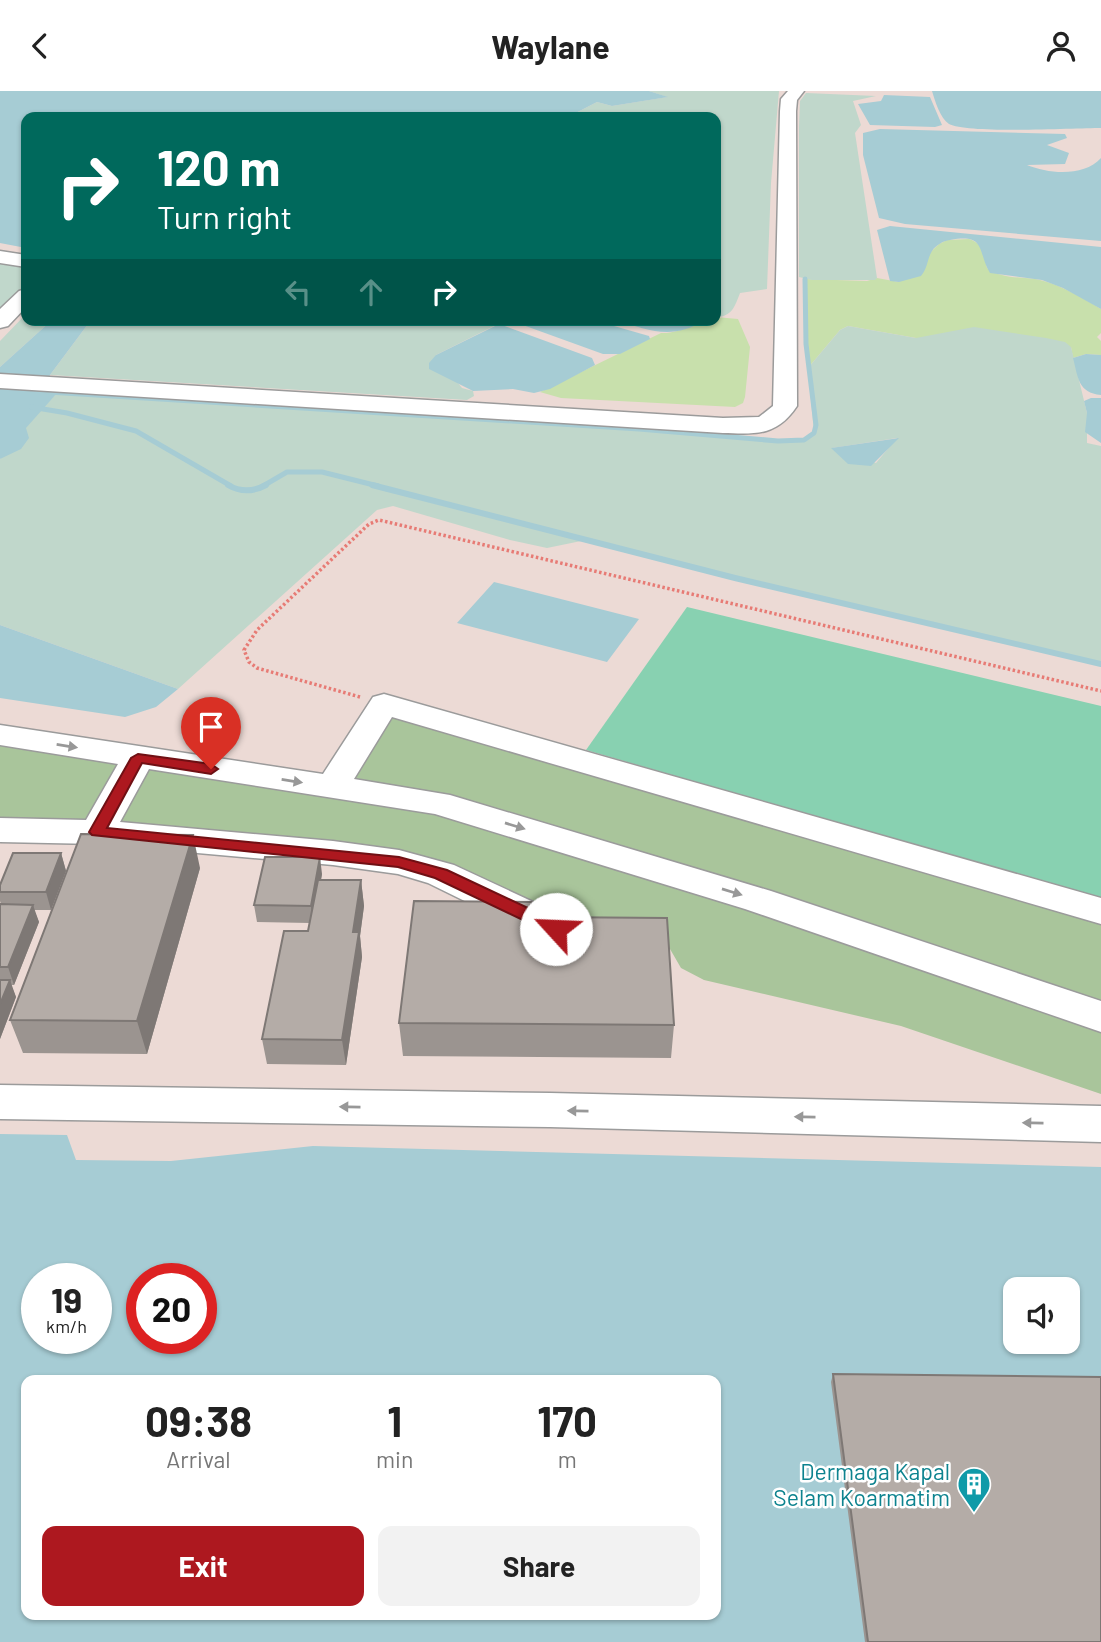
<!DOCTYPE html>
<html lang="en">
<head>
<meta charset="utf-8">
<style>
  body { margin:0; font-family:Barlow,sans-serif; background:#f2f2f2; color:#222; height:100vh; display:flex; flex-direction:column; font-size:26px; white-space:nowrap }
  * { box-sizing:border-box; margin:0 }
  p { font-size:23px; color:#767676 }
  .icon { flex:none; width:38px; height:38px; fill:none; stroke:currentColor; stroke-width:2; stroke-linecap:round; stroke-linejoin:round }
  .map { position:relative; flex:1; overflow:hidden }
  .drawer { position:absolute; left:21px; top:1284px; width:700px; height:245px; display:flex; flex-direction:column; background:#fff; border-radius:14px; box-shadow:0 2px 5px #0004 }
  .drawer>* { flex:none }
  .banner { position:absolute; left:21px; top:21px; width:700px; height:214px; border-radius:14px; box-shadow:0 2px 5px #0004; background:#00695c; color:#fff; overflow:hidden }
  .tools { position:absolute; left:1003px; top:1186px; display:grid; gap:14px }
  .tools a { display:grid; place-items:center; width:77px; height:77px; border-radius:14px; background:#fff; box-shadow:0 2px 5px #0004; font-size:35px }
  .speed { position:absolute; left:21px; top:1172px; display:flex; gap:14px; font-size:35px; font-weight:700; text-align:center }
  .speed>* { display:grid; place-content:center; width:91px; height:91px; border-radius:50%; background:#fff; box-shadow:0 2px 5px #0004; line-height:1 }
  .speed small { font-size:18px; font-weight:400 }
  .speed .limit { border:10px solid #d22; background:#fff; color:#111 }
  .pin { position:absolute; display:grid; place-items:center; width:60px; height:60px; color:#fff; margin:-72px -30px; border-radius:50% 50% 50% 0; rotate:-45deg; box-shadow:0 0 7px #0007 }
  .pin .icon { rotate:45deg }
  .me { position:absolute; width:77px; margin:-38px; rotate:295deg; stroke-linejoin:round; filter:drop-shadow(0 0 5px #0008) }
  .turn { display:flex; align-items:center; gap:24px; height:147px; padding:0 21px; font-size:32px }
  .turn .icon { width:91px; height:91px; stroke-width:2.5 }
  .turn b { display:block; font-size:49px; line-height:60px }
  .lanes { display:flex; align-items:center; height:66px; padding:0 21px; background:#0003; justify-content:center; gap:35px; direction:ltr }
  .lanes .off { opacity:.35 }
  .eta { display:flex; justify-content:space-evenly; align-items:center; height:119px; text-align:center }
  .eta b { font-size:42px; font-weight:700; line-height:49px }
  .button { display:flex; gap:14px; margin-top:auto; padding:14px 21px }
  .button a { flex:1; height:80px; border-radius:14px; background:#ad181f; color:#fff; font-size:28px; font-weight:700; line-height:80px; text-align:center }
  .button a+a { background:#f2f2f2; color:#222 }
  header { display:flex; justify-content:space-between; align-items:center; height:91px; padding:0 21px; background:#fff; font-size:32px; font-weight:700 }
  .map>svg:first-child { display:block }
</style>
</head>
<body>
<header><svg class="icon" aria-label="back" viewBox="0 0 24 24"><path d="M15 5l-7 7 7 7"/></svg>Waylane<svg class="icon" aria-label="person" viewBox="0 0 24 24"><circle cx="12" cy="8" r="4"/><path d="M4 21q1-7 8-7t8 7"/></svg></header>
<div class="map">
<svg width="1101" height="1551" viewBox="0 0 1101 1551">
  <rect width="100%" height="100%" fill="#ebe7e1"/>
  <!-- military -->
  <path fill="#ecdad5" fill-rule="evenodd" d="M0,0h1101v1551h-1101zM26,26h690v203h-690zM37,1188h59v60h-59zM142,1188h59v60h-59zM1015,1199h53v52h-53zM26,1290h690v234h-690z"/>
  <!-- grass -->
  <path fill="#c8e0ac" d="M969,148c14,4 15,16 18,29 16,12 35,8 53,12 21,5 43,18 61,29v24l-4,4 4,4v14l-15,-1 -13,4 -2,-11 -155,-9 -68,-12 -8,4 -32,38 -3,-89 62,2 10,-3 22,4 40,-38 8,-4z
    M716,226l22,2 12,28 -5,50 -2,6 -8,4 -174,-9 -21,-6 121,-59c21,1 36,-13 55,-13z"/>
  <!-- forest -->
  <path fill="#a9c59b" d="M384,613l717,207v183l-200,-68 -197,-46 -23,-12 -11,-19 -10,-6 -104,-14 -115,-55 -441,-44v-95l332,52z"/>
  <!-- wetland -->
  <path fill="#c0d7cb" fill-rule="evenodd" d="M649,0h130l-8,92 -4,106 -27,4c-5,13 -8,24 -24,24v-200h-148l29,-15 15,4 55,-9z
    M806,2l70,3 -23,5 8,24 -6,8 22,145 -2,2h-63l-13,-3v-150l1,-26z
    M0,170l26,4v20l-26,26z
    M26,223v6h26l-52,47v-26z
    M91,229h415l-70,35 26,33 11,3 1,5 -7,4 -417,-25z
    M848,235l68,12 58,-11 72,11 19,4 6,5 16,66v30l14,3v218l-366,-86 -149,-38 -39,8 -37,-8 -117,-34 -16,4 -199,179 -178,-64v-166l37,-45 21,-22 735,49 11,-1 10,-7 -6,-65 32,-38zM897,347l-21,25 -44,-15z"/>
  <!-- pitch -->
  <path fill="#88d1b1" d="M687,516l414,99v194l-515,-150z"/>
  <!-- water -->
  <path fill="#a6ccd4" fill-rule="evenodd" d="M0,0h649l19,6 -56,9 -15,-4 -29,15h-542v131l-26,-5z
    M932,0h169v37c-27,0 -133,6 -152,-4 -9,-6 -14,-23 -17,-33z
    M884,4l46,2 12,28 -7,2 -65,-2 -12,-21 23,-3z
    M880,38l185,5 2,4 -20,7 22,8 -4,11 -38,1c22,9 57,12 74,-7v83l-196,-17 -26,-6 -16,-63v-22z
    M890,135l211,21v62l-38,-21 -21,-8 -52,-7c-13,-21 -3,-40 -40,-33 -7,1 -14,5 -18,11 -5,8 -4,17 -11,25l-22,6 -9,-1 -13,-51z
    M52,229h39l-41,55 -6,13 14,4 -32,36 3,10 -8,11 -21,10v-92z
    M509,229h84l56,16 1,3 -30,15h-17z
    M614,229h91c-34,21 -55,10 -91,0z
    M502,234l90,33 3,7 -45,24 -16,4 -21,-4 -40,2 -44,-22v-6l7,-8 59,-29z
    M1086,263l15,1v40c-23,-2 -23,-18 -28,-37z
    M1091,307h10v45l-16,-11 2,-19 -3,-12z
    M899,347l-28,28 -23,-2 -17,-16z
    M494,491l145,37 -32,43 -150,-39z
    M0,534l178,64 -22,18 -31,10 -125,-19z
    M0,1043l67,1 9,25 95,1 142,-15 788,21v475h-1101zM37,1188h59v60h-59zM142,1188h59v60h-59zM1015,1199h53v52h-53zM26,1290h690v234h-690z"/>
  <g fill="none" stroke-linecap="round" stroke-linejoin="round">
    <!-- stream-far1 -->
    <path stroke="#a6ccd4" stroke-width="5" d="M48,301l591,37 139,12 26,-1 10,-7 2,-8 -10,-81 -1,-65
      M31,316l36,6 69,18 95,55
      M263,395l24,-14h35l56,14"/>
    <!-- stream -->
    <path stroke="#a6ccd4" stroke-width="6" d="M228,394c12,7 25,7 38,0
      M372,394l363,93 366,86"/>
    <defs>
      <path id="minor" d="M788,0h16l-7,9 -1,11 1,295c-20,30 -40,28 -74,27l-723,-45v-14l723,44 36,-1 14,-11 7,-295 1,-12z
        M0,160l26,4v12l-26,-4z
        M26,198v18l-18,19 -8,2v-19l19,-18z
        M384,603l717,204v26l-709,-207 -38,62 96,16 321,96 330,110v31l-356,-123 -310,-95 -286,-45 -29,53 213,19 66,9 55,15 116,54 5,10 -5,10 -14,4 -14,-4 -114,-56 -30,-9 -65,-9 -236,-21 -97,-2v-24l86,2 32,-56 -118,-19v-20l323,49 50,-77z
        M0,994l550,8 551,13v36l-551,-15 -550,-8z"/>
    </defs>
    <!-- minor casing -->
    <use href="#minor" stroke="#9b9b9b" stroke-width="3"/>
    <!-- path -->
    <path stroke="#e77b75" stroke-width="3.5" stroke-dasharray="2.5 2.5" stroke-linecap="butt" d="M360,606l-103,-29 -8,-6 -5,-12 13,-20 112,-106 10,-4 722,171"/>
    <!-- minor -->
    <use href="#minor" fill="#fff" fill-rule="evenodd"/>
  </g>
  <!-- wall -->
  <path fill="#9b9490" d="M61,762l5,18 -15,39h-17l5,12 -25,63h-3l5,12 -16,42v-135h1l-1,-3v-16z
    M200,777l-53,186 -124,-1 -13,-33z
    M322,783l-1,6h40l3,26 -4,30 2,21 -16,108 -79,-1 -5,-25 46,-108 2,-8 -53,-1 -3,-17z
    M532,852l142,82 -3,33 -268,-2 -4,-33z
    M833,1283l268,268h-236l-34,-260z"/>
  <!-- shaded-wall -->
  <path fill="#7e7875" d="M193,744l7,33 -53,186 -10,-33z
    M61,762l5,18 -15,39 -5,-18z
    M320,766l2,17 -9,49 -2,-17z
    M361,789l3,26 -4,30 2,21 -16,108 -4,-25 11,-108z
    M532,811v33l-1,41 -1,-33z
    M33,814l6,17 -25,63 -6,-18z
    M10,889l6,17 -16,42v-35z"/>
  <!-- building -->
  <path fill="#b4aca7" stroke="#7e7875" stroke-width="2" d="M81,743l112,1 -56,186 -127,-1z
    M13,762h48l-15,39h-46v-7z
    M265,766h55l-9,49 -57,-1z
    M318,789h43l-8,52h6l-17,108 -80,-1 22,-108h24z
    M414,810l118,1 -2,41 15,-1 1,-25 121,1 7,107 -275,-2z
    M0,813l33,1 -25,62h-8z
    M0,889h10l-10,24z
    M833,1283l268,3v265h-233z"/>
  <!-- one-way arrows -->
  <defs><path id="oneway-solid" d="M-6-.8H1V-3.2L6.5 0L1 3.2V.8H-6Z" transform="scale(1.75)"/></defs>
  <g fill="#989898">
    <use href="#oneway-solid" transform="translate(67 655) rotate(9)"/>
    <use href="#oneway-solid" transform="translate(292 690) rotate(9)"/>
    <use href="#oneway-solid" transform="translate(515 735) rotate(17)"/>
    <use href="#oneway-solid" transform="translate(732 801) rotate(17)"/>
    <use href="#oneway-solid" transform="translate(350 1016) rotate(-179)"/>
    <use href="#oneway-solid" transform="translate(578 1020) rotate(-179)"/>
    <use href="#oneway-solid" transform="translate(805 1026) rotate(-179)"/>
    <use href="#oneway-solid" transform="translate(1033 1032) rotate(-179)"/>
  </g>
  <!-- route -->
  <path fill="#ad181f" stroke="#701014" stroke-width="2" d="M138,663l73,10 7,5 -7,5 -69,-11 -35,65 292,29 48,13 115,54 2,5 -2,4h-12l-115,-55 -37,-11 -306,-32 -3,-3 42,-74z"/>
  <!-- icons -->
  <defs>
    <symbol id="building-pin" viewBox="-11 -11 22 30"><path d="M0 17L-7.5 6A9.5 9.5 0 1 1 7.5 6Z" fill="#0f9aa8" stroke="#fff"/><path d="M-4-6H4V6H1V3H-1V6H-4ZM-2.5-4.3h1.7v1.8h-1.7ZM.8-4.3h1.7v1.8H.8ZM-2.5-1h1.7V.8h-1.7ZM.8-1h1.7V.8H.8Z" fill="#fff"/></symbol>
  </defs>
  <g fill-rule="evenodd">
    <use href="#building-pin" x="955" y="1374" width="38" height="52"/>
  </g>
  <g text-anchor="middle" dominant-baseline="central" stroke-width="5" stroke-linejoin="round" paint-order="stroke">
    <!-- near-culture labels -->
    <g font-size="23" fill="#0d838f" stroke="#fff" text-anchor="end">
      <text x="950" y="1380">Dermaga Kapal<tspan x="950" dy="26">Selam Koarmatim</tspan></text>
    </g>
  </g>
</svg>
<div class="tools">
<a><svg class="icon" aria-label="sound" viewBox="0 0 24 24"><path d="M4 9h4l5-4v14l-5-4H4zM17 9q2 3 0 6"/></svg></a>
</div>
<div class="speed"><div>19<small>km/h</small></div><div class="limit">20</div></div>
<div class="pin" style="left:211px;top:678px;background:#d93025"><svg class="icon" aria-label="arrive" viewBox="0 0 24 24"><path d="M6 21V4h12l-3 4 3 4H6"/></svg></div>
<svg class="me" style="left:556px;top:838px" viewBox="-20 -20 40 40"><circle r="19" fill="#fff"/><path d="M0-13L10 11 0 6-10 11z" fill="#ad181f"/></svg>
<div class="banner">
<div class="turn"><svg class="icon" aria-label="right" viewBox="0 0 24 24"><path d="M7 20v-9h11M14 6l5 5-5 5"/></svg><div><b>120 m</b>Turn right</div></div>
<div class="lanes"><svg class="icon off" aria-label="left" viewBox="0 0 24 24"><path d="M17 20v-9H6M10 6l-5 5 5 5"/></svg><svg class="icon off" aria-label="ahead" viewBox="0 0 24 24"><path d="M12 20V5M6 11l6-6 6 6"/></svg><svg class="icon" aria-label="right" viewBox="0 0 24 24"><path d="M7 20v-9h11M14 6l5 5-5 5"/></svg></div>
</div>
<section class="drawer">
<div class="eta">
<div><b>09:38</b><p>Arrival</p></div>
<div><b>1</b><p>min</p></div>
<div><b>170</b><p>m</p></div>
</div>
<div class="button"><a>Exit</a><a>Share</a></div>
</section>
</div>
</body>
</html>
